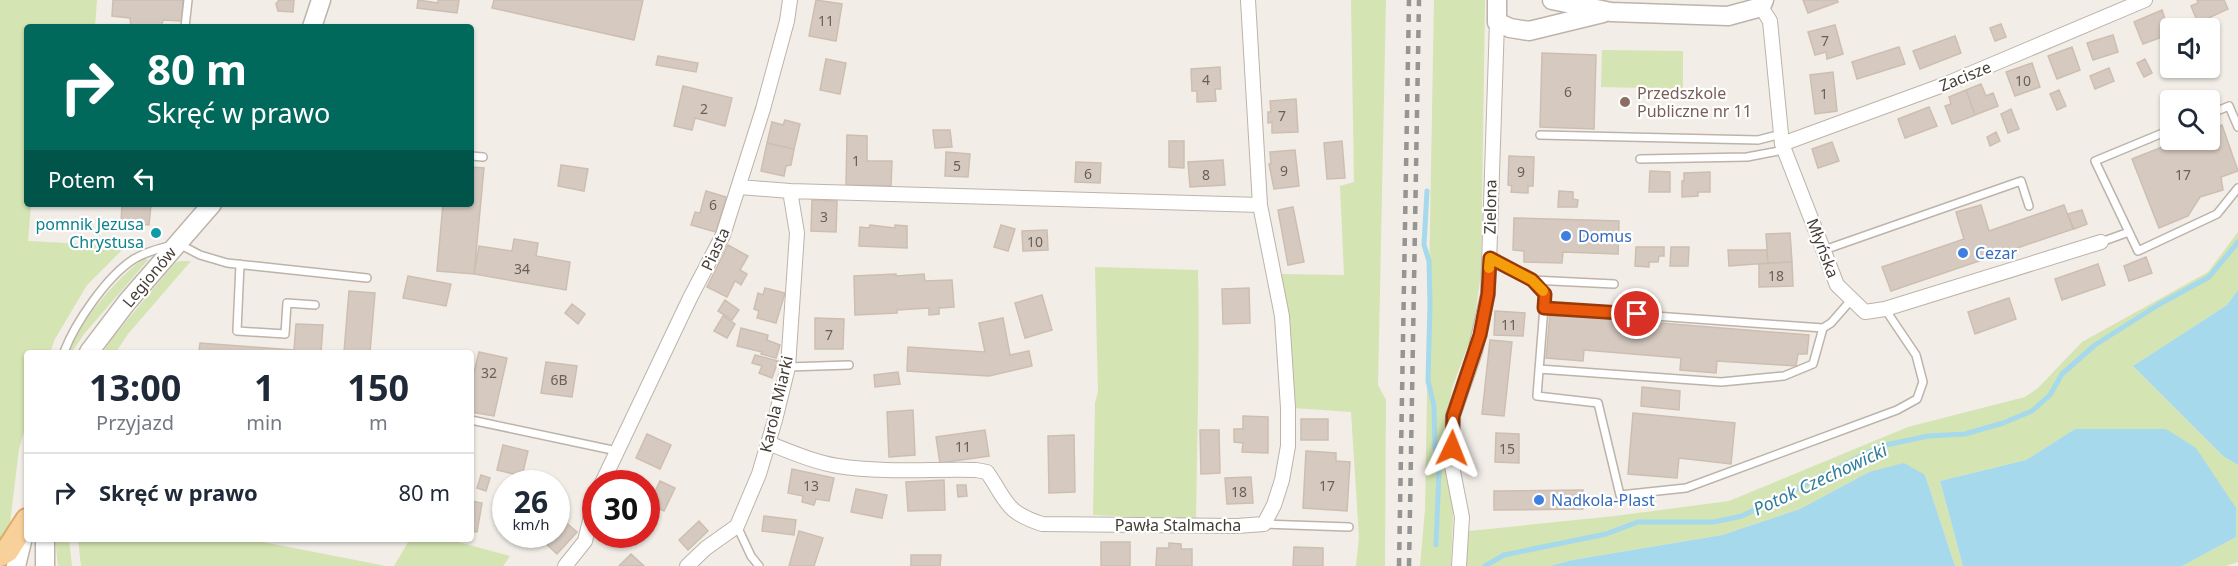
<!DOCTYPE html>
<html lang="pl">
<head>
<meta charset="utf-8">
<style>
  body { margin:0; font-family:"Noto Sans",sans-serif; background:#f6f6f7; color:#1f2937; height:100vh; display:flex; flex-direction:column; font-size:22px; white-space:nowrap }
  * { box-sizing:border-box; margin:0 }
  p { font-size:20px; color:#747a83 }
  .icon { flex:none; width:33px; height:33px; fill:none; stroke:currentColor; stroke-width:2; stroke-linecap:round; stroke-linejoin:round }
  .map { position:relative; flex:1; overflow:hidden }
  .sheet { position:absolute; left:24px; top:350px; width:450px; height:192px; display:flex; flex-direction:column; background:#fff; border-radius:6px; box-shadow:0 2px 4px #0004 }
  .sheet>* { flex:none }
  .guide { position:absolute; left:24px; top:24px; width:450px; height:183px; border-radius:6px; box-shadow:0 2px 4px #0004; background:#00695c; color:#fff; overflow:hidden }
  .controls { position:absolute; left:2160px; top:18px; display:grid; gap:12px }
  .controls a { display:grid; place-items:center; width:60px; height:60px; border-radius:6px; background:#fff; box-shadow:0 2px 4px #0004; font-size:30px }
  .speed { position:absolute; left:492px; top:470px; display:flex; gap:12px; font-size:30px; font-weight:700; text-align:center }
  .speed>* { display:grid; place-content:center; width:78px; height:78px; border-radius:50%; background:#fff; box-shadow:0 2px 4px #0004; line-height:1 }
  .speed small { font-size:15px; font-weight:400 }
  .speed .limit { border:9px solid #d22; background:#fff; color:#111 }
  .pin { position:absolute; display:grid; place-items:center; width:51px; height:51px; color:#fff; margin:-26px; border:3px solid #fff; border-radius:50%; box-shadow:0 2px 6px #0007 }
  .me { position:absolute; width:66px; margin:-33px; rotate:2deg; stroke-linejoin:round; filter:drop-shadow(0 0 4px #0008) }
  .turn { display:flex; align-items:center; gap:21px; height:126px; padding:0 24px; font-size:27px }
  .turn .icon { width:78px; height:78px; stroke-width:2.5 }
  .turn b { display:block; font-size:42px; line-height:51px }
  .then { display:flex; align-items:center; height:57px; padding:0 24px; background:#0003; gap:12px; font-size:22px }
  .eta { display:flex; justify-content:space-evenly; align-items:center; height:102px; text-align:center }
  .eta b { font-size:36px; font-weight:700; line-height:42px }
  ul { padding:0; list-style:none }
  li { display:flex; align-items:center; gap:18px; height:78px; padding:0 24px; border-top:2px solid #e0e1e3 }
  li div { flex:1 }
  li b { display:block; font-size:22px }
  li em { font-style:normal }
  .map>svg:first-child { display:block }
</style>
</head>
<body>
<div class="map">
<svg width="2238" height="566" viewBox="0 0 2238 566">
  <rect width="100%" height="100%" fill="#f2ede7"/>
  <!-- green -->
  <path fill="#d4e4b2" d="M0,0h97l-2,27h-68v177h4l-3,37 98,5 -39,39 -32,54 -5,13h-23v70l-8,27 -9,74 -10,18z
    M1351,0h35l-8,385 8,15 -1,166h-29l3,-29 -8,-125 -58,-4 -13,-134 64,1 -4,-89 14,-4z
    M1434,0h51l-4,274 -9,61 -20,53 -7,52 8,74 -2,52h-31l5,-56z
    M1602,50l81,1v38l-82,-2z
    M2238,232v58l-11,15 -94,61 90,90 15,9v97l-12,4h-44l54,-29 -70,-108h-91l-49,31 -86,21 23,85h-8l-30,-91 -56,-3 -69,37 -78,26 -150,25 -22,6h-84l3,-35 146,-15 114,-15 179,-74 117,-30 13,-9 44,-46 126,-70z
    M145,258l3,2 -64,74 -12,18h-4c8,-26 54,-80 77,-94z
    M180,261h11l-63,73 -12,18h-13l10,-15 62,-74z
    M1095,267l103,3c2,84 -1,167 -2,250l-103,-5 2,-112 3,-11z
    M55,539h14l3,27h-14z
    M78,539h169l139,27h-305z
    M410,539h37l63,17 -7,10h-109z"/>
  <!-- water -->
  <path fill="#a6d9eb" d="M2238,290v175l-15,-9 -90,-90 94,-61z
    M2075,429h91l30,19 40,60v29l-54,29h-219l-23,-85 86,-21z
    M1904,463l21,12 30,91h-405l22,-6 150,-25 78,-26 69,-37z"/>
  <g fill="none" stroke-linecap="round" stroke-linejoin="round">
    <!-- stream -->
    <path stroke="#a6d9eb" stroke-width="5" d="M1427,191l-3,54 5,16 1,44 -2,76 6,25 1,42 4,23 -3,74
      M1485,566l19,-11 102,-21 32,-12h76l28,-6 139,-70 47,-10 37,-2 38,-11 29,-12 18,-16 12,-21 33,-29 63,-40 51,-28 29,-35"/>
  </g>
  <!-- building -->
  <path fill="#d6cac0" stroke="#cdbeb0" stroke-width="1.5" d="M113,0h70l-1,21 -19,-1 -2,7h-30l-1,-9 -18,-2z
    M279,0h15l-1,12 -15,-1 -2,-7z
    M418,0l20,3v-3h21l-2,13 -40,-5z
    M494,0h149l-9,40 -142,-32z
    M816,0l26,4 -6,37 -27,-5z
    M1803,0h34l1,2 -30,11z
    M2197,0h27l4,9 -30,14 -7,-17 7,-3z
    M2162,10l8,24 -27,10 -9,-22z
    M2001,24l5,13 -11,4 -5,-13z
    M1835,25l8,29 -16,5 -1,-7 -11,3 -7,-23z
    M2113,35l5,17 -25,8 -6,-17z
    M1955,36l6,17 -41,16 -7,-18z
    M1899,47l6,17 -48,15 -5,-17z
    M2072,47l8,23 -23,9 -9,-23z
    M1542,53l54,2 -2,74 -54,-2z
    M658,56l40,7 -2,9 -40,-7z
    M826,59l20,4 -6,31 -20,-4z
    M2145,59l7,14 -8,4 -7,-14z
    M2032,63l8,24 -25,9 -9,-24z
    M1220,67l1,22h-6l1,12 -19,1v-11h-5l-1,-22z
    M2109,68l5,13 -19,8 -5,-13z
    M1833,72l4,39 -22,3 -5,-39z
    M1981,84l5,12 7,-3 5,13 -23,9 -9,-25z
    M683,86l49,12 -7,28 -30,-8 -3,12 -18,-4z
    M1966,90l9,25 -23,9 -7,-18 6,-2 -2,-7z
    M2059,90l7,16 -9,4 -7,-16z
    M1296,99l2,33 -26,1v-11l-4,1v-11h3l-1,-11z
    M1929,107l8,19 -32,12 -7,-19z
    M2011,109l8,20 -11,4 -7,-19z
    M785,120l15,4 -6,25 -27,-6 5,-21 11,3z
    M2222,125l16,46 -17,6 2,13 -23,7 -12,19 -29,12 -27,-69 48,-19h30v-10z
    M933,130h17l2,17 -17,1z
    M1996,132l4,9 -10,5 -3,-9z
    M847,135l20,1v25h25l-1,25 -45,-1z
    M1169,141h15v27l-15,-1z
    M1342,141l3,37 -18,1 -3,-36z
    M1832,142l7,19 -21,7 -6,-19z
    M767,143l27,6 -3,16 -5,1 -2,10 -23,-5z
    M1295,150l4,36 -25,3 -5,-25h2l-1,-12z
    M946,152l24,2 -2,23 -23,-1z
    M1509,156l25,1 -1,29h-5v7l-17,-1 1,-6 -4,-1z
    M1223,160l2,25 -35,2 -2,-25z
    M1076,162l25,1 -1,20 -25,-1z
    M561,165l27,4 -4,22 -26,-5z
    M471,167l13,1 -10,106 -37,-3 6,-67h28z
    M1650,171l20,1v20h-21z
    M1710,172v20h-12v4l-16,1v-16h2v-8z
    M706,191l20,6 -10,35 -25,-7 4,-13 5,1z
    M1559,191l14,1v7l5,1 -1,7h-19z
    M812,200l25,1 -1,31 -25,-1z
    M122,204h29l-2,21 -28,-3z
    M1981,205l8,26 75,-26 9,24 -182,62 -9,-24 82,-28 -8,-27z
    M1293,207l11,55 -16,3 -10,-55z
    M2082,210l5,14 -13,5 -6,-15z
    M1514,218l105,3 -1,33 -55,-2 -1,11 -38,-1v-11l-11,-1z
    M870,225l25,3v-3l12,1v22l-48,-2 1,-19 9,1z
    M1001,225l14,4 -7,22 -14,-4z
    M1047,230l1,20 -25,1 -1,-20z
    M1790,233l2,29 -24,1 -2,-29z
    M514,239l24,4 -2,13 34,6 -4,28 -92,-16 5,-28 33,5z
    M728,245l20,11 -8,14 7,4 -6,11 -6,-4 -8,16 -20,-10z
    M1636,247h28v9h-5l-1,6h-9v5l-14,-1z
    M1671,247h18l-1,19h-18z
    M1728,250h39l1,13 -39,3z
    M2146,257l6,16 -23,8 -5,-15z
    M1792,262l1,24 -34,1v-23z
    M2098,264l7,21 -43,15 -7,-21z
    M896,274v2l28,-2 1,7 27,-1 2,27 -15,1v6l-10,1v-7l-32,2v3l-42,2 -1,-39z
    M408,276l43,8 -5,22 -43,-8z
    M765,288l20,5 -9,30 -19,-5 2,-7 -5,-2 4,-16 5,2z
    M1249,288l1,35 -27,1 -1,-35z
    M349,291l26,2 -5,59h-26z
    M1042,295l10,35 -27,8 -10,-35z
    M2009,298l7,21 -41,15 -7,-22z
    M725,300l14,10 -7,10 -14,-9z
    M572,304l13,10 -7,10 -13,-11z
    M1495,311l30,2 -2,23 -29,-1z
    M1550,314l259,21 -2,19h-9l-2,12 -79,-5 -1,12 -36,-3 1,-12 -97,-8 -1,11 -37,-3z
    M723,316l12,8 -8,14 -13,-7z
    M815,318l29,1 -1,30h-28z
    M1003,318l7,37 19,-4 3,15 -43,10 -82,-5 1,-24 77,5 -6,-29z
    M296,324l27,1 -2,27h-122l1,-9 94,7z
    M741,328l27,7 -1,5 13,5 -4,13 -15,-4 1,-2 -25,-6z
    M1490,340l22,2 -8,74 -22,-2z
    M479,352l28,6 -13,58 -23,-4v-27z
    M755,355l23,6 -6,17 -13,-5 3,-7 -10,-3z
    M546,362l31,4 -5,31 -31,-4z
    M898,372l2,12 -25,3 -1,-12z
    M1642,387l38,4 -1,19 -38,-4z
    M913,410l2,45 -26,2 -2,-45z
    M1633,413l102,10 -4,41 -52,-6 -2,20 -49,-4z
    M1243,416l25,1v36l-26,-1 1,-9 -9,-1v-13h9z
    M1301,419h27v21h-27z
    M985,430l4,26 -49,7 -4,-26z
    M1200,430h19l1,43 -19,1z
    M1496,433l23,1v29l-24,-1z
    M647,434l24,11 -11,24 -24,-11z
    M1074,435l1,57 -26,1 -1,-57z
    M503,445l25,6 -6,25 -25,-6z
    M1306,451l30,2v8l14,1 -3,49 -44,-3z
    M792,469l42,9 -5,23 -13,-2 -2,6 -12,-3 1,-6 -15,-3z
    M481,475l9,3 -4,13 -9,-3z
    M1251,477l2,26 -26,1 -2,-26z
    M944,480l1,30 -37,1 -2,-29z
    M660,481l15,7 -11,23 -15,-7z
    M957,485h9l1,11 -9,1z
    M856,489l31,6 -5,23 -31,-6z
    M1583,490v19l-89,1v-19z
    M471,501l11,2 -5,29 -6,-1z
    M764,516l32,4 -2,15 -32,-4z
    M562,519l15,13 -20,22 -14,-13 6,-7h7v-9z
    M699,521l9,10 -20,19 -9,-10z
    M799,531l24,7 -9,28h-25z
    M1101,542h29v24h-29z
    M1169,543l12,1v5h11v17h-36l1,-18h12z
    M1294,547l29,1v18h-30z
    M631,554l13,12h-25z
    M911,555h30l-1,11h-29z"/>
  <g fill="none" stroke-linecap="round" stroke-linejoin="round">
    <defs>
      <path id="service" d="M185,27l3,-27
        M2210,114l19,-8 9,21
        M2170,130l-75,31 43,90 79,-37 21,-26
        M1540,135l218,5 23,-6
        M471,156l12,1
        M1640,159l107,-2 37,-7
        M2101,242l28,-10
        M179,244l21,11 27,8 140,15
        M1824,250l197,-69 8,25
        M1490,258l42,22 82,4
        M240,264l-3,67 48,3 2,-31 28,2
        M1532,280l13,14 -8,102 61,7 22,92 66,-7 211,-78 20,-11 6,-17 -7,-27 -31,-46
        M1544,308l279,20 8,-5 21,-24
        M64,352c11,-29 43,-76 70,-93 10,-6 23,-10 35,-13
        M788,367l61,-2
        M1539,369l182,13 63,-6 29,-12 10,-36
        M471,420l146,31
        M1264,524l85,3
        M737,526l14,30 8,10"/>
      <path id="minor" d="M1761,7l9,14 12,123 55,141 28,27 20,-3 216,-67
        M1782,144l164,-60 199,-84
        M790,191l470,14
        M768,443c23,9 46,19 70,23 45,7 92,3 138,4l11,2c20,29 18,40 55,52l195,2 27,-2 10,-19 8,-25 6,-34v-38l-6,-92 -22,-111 -12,-205
        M602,483l88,-185 33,-63 40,-126 24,-88 3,-21
        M565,566l20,-25 11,-45
        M687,566l19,-18 31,-22 22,-52 16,-54 13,-53 9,-134 -7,-42 -51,-4
        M1459,566l3,-49 -10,-51 1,-50 22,-64 13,-58 9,-272"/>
      <path id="tertiary" d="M1497,0v22l13,6 19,3 74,-18
        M1552,0l59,12 117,4 33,-9 3,-7
        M312,27l9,-27
        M89,352l38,-50 85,-98
        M45,538v28
        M16,566l9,-37"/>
      <path id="primary" d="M0,555l7,-4 20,-31"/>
    </defs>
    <!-- service casing -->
    <use href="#service" stroke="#bdb3aa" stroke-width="10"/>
    <!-- minor casing -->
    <use href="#minor" stroke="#bdb3aa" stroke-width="16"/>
    <!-- tertiary casing -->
    <use href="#tertiary" stroke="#bdb3aa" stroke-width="21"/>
    <!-- primary casing -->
    <use href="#primary" stroke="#dcaa6b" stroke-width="26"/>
    <!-- service -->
    <use href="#service" stroke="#fff" stroke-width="7"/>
    <!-- minor -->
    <use href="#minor" stroke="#fff" stroke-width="14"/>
    <!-- tertiary -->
    <use href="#tertiary" stroke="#fff" stroke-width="18"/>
    <!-- primary -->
    <use href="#primary" stroke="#f8d09a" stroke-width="22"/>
    <!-- rail -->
    <path stroke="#959595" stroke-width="4.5" stroke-dasharray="8 8" stroke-linecap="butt" d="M1399,566l10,-566
      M1409,566l10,-566"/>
  </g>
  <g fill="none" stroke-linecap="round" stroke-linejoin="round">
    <defs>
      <path id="route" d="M1452,448l1,-32 27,-81 8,-41 2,-36 42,22 13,14 -1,14 93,6"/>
    </defs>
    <!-- route casing -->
    <use href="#route" stroke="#983908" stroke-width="15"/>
    <!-- route -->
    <use href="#route" stroke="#ea580c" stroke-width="10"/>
    <!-- slow -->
    <path stroke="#f59e0b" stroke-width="10" d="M1489,268l1,-10 42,22 11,11"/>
  </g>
  <!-- markers -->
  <circle fill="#8d6e63" stroke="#fff" stroke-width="2" cx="1625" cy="102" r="6"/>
  <circle fill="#0f9aa8" stroke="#fff" stroke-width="2" cx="156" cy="233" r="6"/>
  <g fill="#3f7fe0" stroke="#fff" stroke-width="2">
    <circle cx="1566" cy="236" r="6"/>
    <circle cx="1963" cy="253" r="6"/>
    <circle cx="1539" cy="500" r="6"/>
  </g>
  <g text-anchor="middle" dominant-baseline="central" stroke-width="4.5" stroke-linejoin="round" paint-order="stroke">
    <!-- number labels -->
    <g font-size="14" fill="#696058">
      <text x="826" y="20">11</text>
      <text x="1825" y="40">7</text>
      <text x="1206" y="79">4</text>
      <text x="2023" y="80">10</text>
      <text x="1568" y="91">6</text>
      <text x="1824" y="93">1</text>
      <text x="704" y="108">2</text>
      <text x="1282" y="115">7</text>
      <text x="856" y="160">1</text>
      <text x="957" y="165">5</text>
      <text x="1284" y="170">9</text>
      <text x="1521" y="171">9</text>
      <text x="1088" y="173">6</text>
      <text x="1206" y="174">8</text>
      <text x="2183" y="174">17</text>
      <text x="713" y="204">6</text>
      <text x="824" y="216">3</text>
      <text x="1035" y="241">10</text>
      <text x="522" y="268">34</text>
      <text x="1776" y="275">18</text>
      <text x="1509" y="324">11</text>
      <text x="829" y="334">7</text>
      <text x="489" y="372">32</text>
      <text x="559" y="379">6B</text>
      <text x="963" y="446">11</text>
      <text x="1507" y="448">15</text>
      <text x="811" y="485">13</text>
      <text x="1327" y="485">17</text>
      <text x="1239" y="491">18</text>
    </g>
    <!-- street labels -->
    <g font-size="16" fill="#453d36" stroke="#fff">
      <text transform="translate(1965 76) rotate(-22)">Zacisze</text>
      <text transform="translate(1490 207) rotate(-89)">Zielona</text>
      <text transform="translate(1823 248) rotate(69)">Młyńska</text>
      <text transform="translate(715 249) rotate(-65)">Piasta</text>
      <text transform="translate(149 277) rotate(-50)">Legionów</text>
      <text transform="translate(776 404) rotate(-77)">Karola Miarki</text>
      <text x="1178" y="525">Pawła Stalmacha</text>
    </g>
    <!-- education labels -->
    <g font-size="16" fill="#785e54" stroke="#fff" text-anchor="start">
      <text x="1637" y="93">Przedszkole<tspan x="1637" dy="18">Publiczne nr 11</tspan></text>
    </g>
    <!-- culture labels -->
    <g font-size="16" fill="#0d838f" stroke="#fff" text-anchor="end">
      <text x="144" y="224">pomnik Jezusa<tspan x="144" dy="18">Chrystusa</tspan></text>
    </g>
    <!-- shop labels -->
    <g font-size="16" fill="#366cbe" stroke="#fff" text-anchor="start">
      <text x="1578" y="236">Domus</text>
      <text x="1975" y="253">Cezar</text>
      <text x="1551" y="500">Nadkola-Plast</text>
    </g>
    <!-- water labels -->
    <g font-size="18" font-style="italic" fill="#327d9b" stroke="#fff">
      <text transform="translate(1820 479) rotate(-25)">Potok Czechowicki</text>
    </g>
  </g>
</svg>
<div class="controls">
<a><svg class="icon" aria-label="sound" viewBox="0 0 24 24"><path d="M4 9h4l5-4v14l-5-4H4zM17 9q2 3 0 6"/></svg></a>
<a><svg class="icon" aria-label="search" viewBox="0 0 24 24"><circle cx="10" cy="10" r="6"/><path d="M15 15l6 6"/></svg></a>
</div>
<div class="speed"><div>26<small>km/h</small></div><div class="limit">30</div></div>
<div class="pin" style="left:1637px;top:314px;background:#d93025"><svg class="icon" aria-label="arrive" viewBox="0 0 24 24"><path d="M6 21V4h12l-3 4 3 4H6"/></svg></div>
<svg class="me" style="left:1452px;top:448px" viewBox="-20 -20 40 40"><path d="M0-17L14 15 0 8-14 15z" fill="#ea580c" stroke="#fff" stroke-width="4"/></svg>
<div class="guide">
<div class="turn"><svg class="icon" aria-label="right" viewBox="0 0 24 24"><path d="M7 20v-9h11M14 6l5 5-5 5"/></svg><div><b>80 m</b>Skręć w prawo</div></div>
<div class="then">Potem<svg class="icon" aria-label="left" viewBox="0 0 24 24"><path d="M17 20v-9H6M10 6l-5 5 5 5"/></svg></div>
</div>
<section class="sheet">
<div class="eta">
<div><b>13:00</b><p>Przyjazd</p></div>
<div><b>1</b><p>min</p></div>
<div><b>150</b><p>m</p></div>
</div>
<ul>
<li><svg class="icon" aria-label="right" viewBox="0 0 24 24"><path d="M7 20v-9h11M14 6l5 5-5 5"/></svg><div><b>Skręć w prawo</b></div><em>80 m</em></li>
</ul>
</section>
</div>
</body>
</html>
